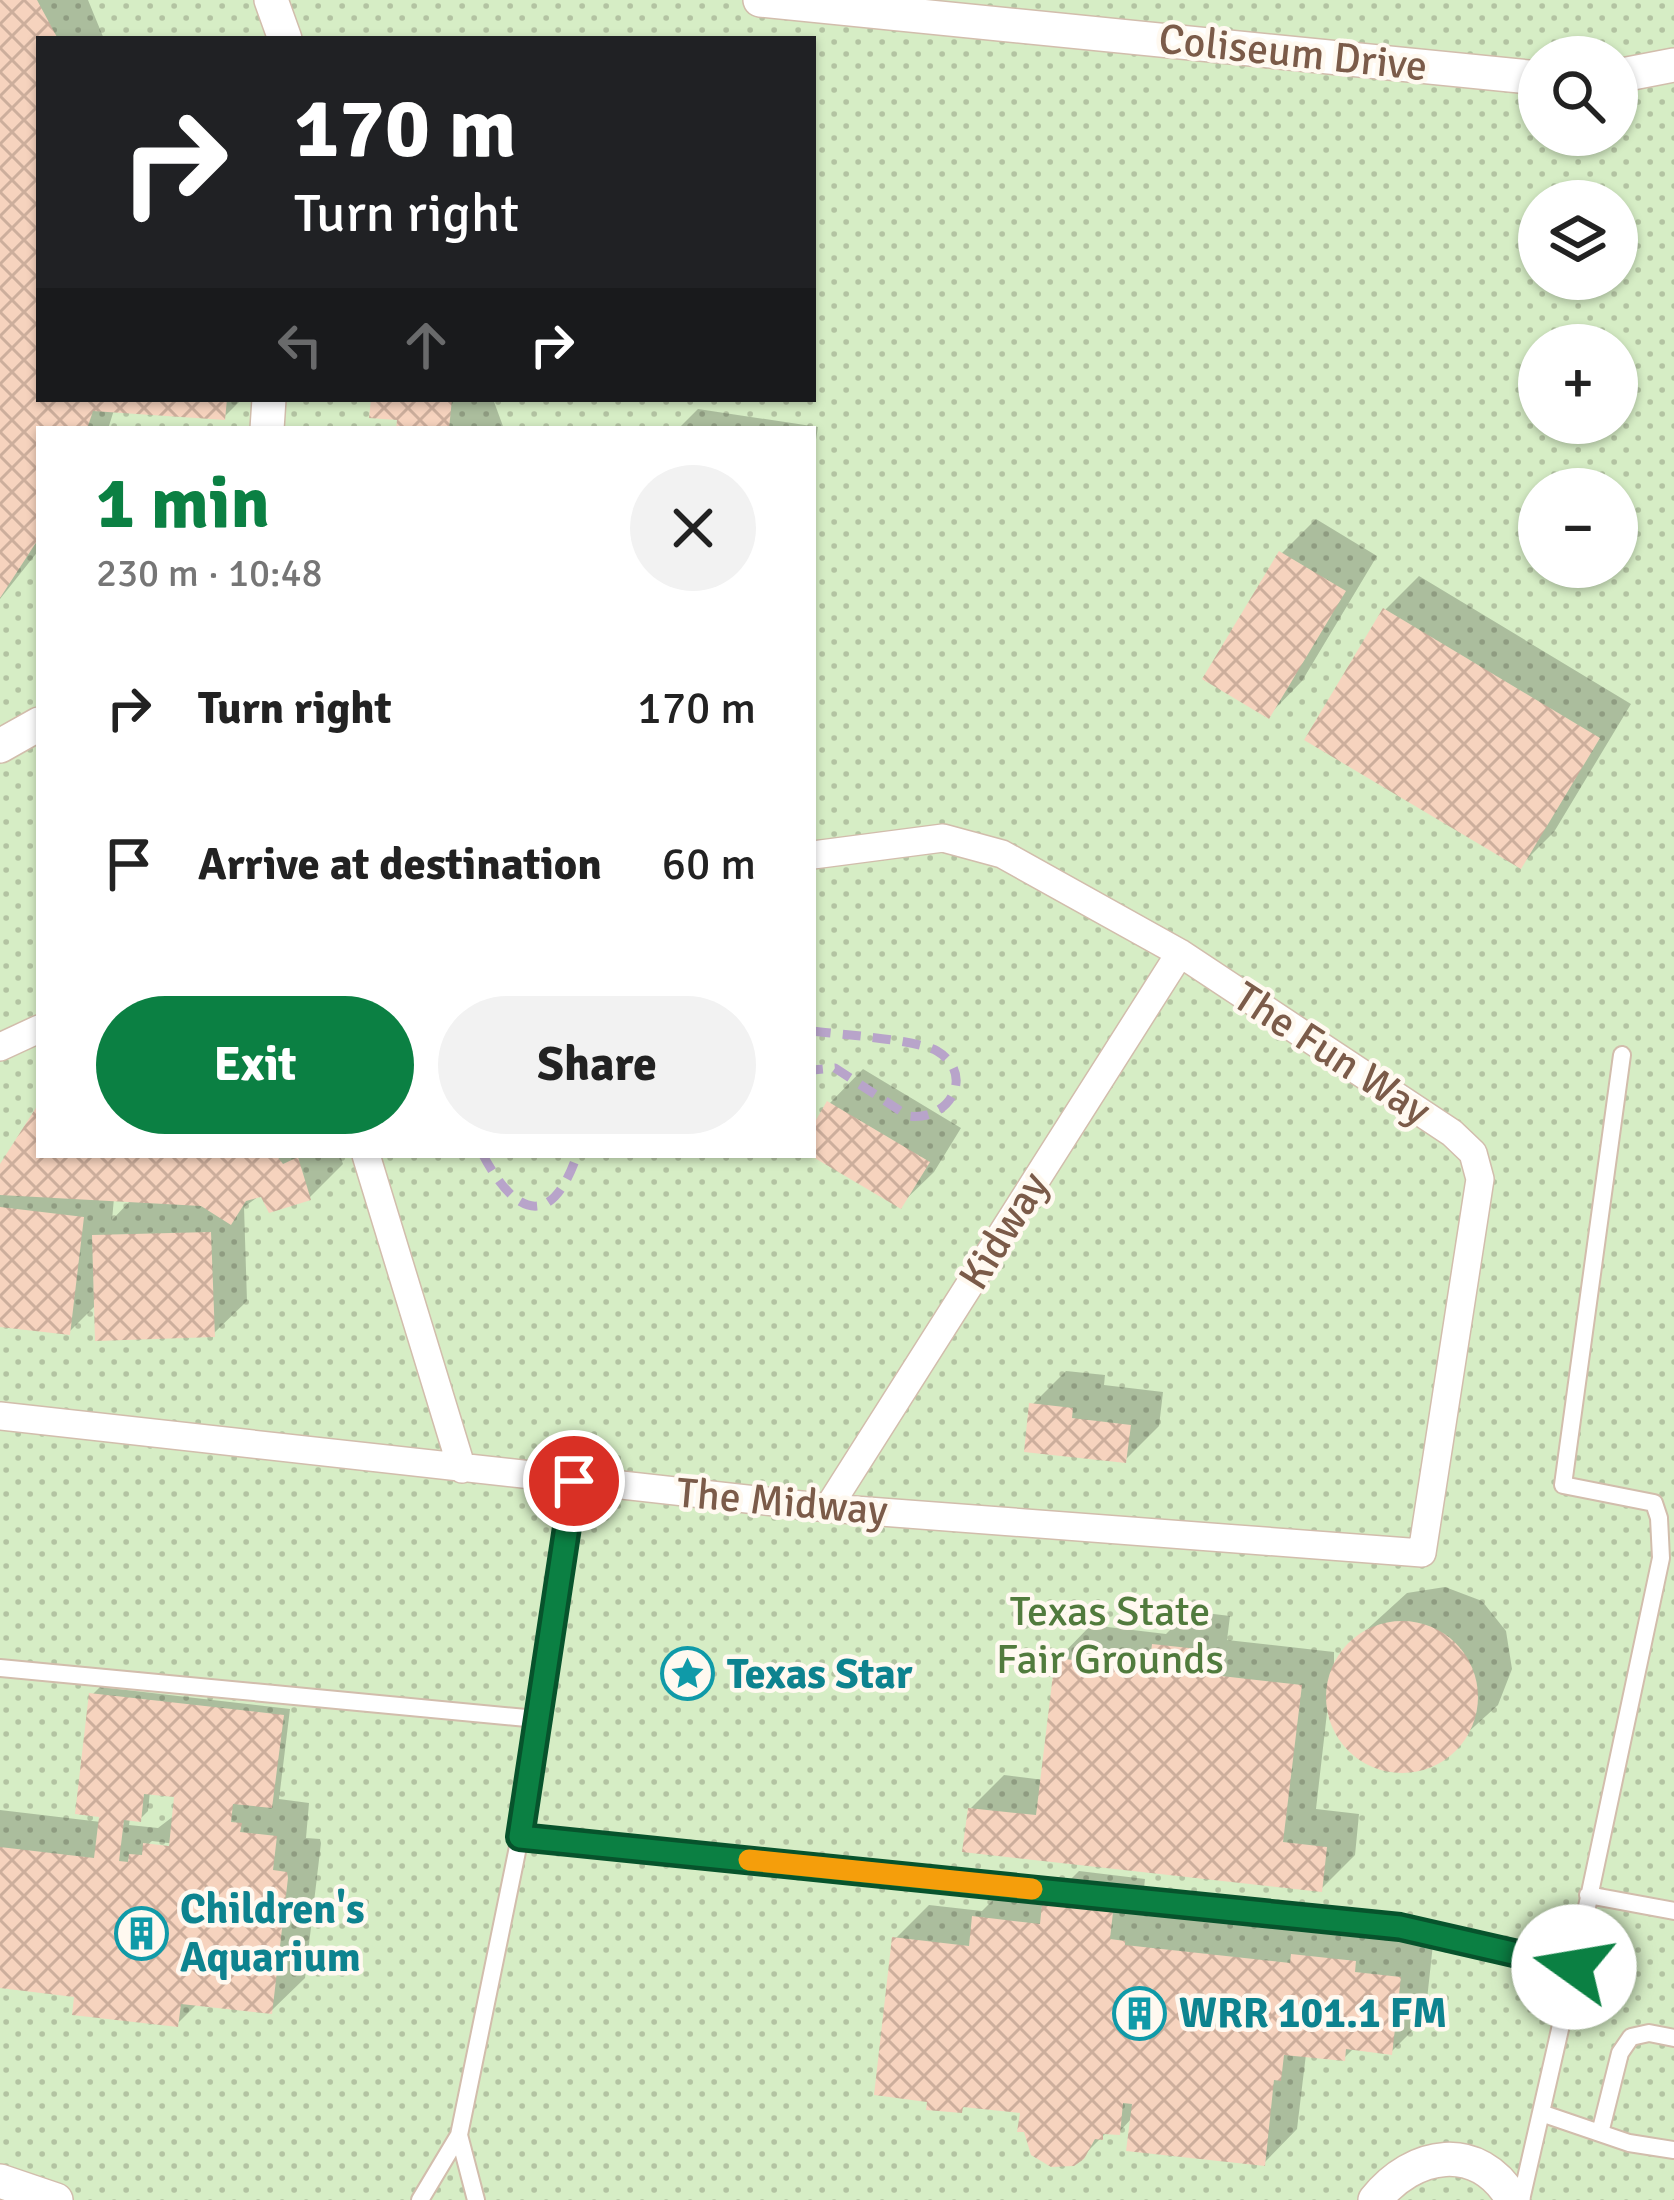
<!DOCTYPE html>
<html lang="en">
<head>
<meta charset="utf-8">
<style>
  body { margin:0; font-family:Signika,sans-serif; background:#f2f2f2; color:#222; height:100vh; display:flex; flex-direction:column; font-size:45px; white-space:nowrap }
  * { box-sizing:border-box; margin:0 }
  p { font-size:39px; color:#767676 }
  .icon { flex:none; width:66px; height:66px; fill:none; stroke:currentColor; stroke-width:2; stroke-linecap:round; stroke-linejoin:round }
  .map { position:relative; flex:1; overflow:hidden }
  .sheet { position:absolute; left:36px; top:426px; width:780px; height:732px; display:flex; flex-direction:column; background:#fff; border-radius:0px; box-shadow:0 3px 9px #0004 }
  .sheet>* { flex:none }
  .guide { position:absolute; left:36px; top:36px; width:780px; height:366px; border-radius:0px; box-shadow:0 3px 9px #0004; background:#202124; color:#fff; overflow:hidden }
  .tools { position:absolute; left:1518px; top:36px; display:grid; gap:24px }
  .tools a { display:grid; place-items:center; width:120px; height:120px; border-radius:50%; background:#fff; box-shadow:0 3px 9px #0004; font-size:60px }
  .pin { position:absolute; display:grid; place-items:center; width:102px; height:102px; color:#fff; margin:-51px; border:6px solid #fff; border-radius:50%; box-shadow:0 3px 12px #0007 }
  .me { position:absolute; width:132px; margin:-66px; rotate:283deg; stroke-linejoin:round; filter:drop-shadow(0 0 9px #0008) }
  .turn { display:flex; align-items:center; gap:42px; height:252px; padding:0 60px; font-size:54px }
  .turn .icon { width:156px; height:156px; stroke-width:2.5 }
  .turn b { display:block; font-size:84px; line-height:102px }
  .lanes { display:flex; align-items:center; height:114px; padding:0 60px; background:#0003; justify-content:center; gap:60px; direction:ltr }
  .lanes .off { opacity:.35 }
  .round { display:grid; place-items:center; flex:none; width:126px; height:126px; border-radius:63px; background:#f2f2f2 }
  .overview { display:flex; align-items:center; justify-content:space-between; height:204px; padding:0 60px }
  h1 { font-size:72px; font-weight:700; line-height:90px; color:#0b8043 }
  .primary-button { display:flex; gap:24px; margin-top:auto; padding:24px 60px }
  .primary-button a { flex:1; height:138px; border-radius:72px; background:#0b8043; color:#fff; font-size:48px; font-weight:700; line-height:138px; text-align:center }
  .primary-button a+a { background:#f2f2f2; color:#222 }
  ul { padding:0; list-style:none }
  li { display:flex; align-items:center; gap:36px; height:156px; padding:0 60px }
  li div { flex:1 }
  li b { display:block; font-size:45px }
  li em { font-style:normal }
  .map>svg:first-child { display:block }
</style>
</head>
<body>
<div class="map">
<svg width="1674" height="2200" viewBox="0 0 1674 2200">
  <defs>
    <pattern id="park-dots" width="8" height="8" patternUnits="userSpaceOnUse" patternTransform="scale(3)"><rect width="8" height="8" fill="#d6edc5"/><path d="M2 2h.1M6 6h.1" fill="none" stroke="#b3c3a2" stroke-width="1.8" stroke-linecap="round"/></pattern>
    <pattern id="building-cross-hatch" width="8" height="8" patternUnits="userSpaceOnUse" patternTransform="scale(3)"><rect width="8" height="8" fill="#f6d3be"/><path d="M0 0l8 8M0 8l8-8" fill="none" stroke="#ccae9c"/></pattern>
  </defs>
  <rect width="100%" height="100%" fill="#fef5e9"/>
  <!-- park -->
  <path fill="url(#park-dots)" fill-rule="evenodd" d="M0,0h1674v2200h-1674zM39,39h774v360h-774zM1539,57h78v78h-78zM1539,201h78v78h-78zM1539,345h78v78h-78zM39,429h774v726h-774zM1539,489h78v78h-78z"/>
  <!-- shadow -->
  <path fill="#0003" fill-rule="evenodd" d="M0,0h88l16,39h-65v360h203l-18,18 -110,-7 -6,19h-69v121l-39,49z
    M374,399h119l11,30h-105l1,-11z
    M698,409l120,18 -5,31v-29h-135z
    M1316,519l61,37 -75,125 -33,34 -63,-37 76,-125z
    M1419,576l212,128 -77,128 -33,33 -136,-255z
    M863,1069l98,59 -27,44 -34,33 -87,-52v-22l17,-28z
    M39,1109v46h301l3,9 -34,34 -46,-5 -19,14 3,94 -34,33 -116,-30 -28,28 -69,-8v-155zM114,1198l18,1 -20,21z
    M1066,1371l39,4 -1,10 59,7 -4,34 -34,34 -93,-55z
    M1445,1587l37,14 24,30 6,38 -14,36 -66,60 -39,6 -36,-13 -24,-31 -5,-23 -12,105 43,5 -4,41 -34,34 -351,-80 34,-34 40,5 14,-121 33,-34 75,9 23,-23 41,5 -3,24 107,12v21l7,-20 66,-60z
    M100,1687l190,22 -11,90 30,4 -3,35 14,1 1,4 -16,135 -34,33 -73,-8 -21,21 -100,-30 -77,-11v-173l101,12 -9,-127zM150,1791l28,3 -3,21 -17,13 -29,-3 1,-7 10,1 8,-8zM152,1841l32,4 -1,5 -37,-4z
    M1079,1871l66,8 -3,27 15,2v4l163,18 8,-8 60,6 -1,11 46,5 -8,74 -34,34 -36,-5 -11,11 -38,-4 -9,75 -33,34 -131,-46 -14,15 -11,-1 -26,26 -59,-47 -56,-6 -6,6 -66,-171 34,-34 53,6 27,-27 51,6z"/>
  <!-- building -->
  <path fill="url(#building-cross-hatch)" fill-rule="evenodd" d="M0,0h37l21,39h-19v360h188l-2,21 -132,-9 -6,18h-48v109l-39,60z
    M371,399h81l-3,30h-53l1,-9 -28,-2z
    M1279,551l67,40 -77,128 -67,-40z
    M1383,608l217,130 -79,131 -217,-129z
    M827,1101l103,61 -29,47 -88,-52v-32z
    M39,1103v52h237l7,9 15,-7 13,43 -42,13 -8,-16 -15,4 -15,24 -30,-19 -201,-11v-31z
    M0,1207l84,10 -14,118 -70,-8z
    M211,1232l4,105 -120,4 -3,-106z
    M1029,1403l44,5 -1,10 59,7 -5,38 -102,-11z
    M1326 1697a76 76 0 1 1 152 0a76 76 0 1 1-152 0Z
    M1152,1644l46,5 -3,24 107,12 -19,157 44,5 -5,45 -360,-40 6,-44 68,7 19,-157 94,10z
    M89,1693l195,22 -12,93 -39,-4 -2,18 11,1 -2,9 37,4 -4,34 14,2 1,6 -16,136 -91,-10 -3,23 -106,-12 2,-18 -74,-9v-141l94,11 5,-41 -24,-3zM144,1794l30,3 -5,49 -26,-3 -1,12 -13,-1 -1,8 -9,-1 5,-41 17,2z
    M1042,1904l71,8 -3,27 15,2v4l165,18 1,-9 65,7 -1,11 46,5 -9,78 -46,-6 -1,12 -61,-6 -3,26 -7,-1 -9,86 -139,-15 6,-47 -9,-1 -3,32 -17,-1v6l-8,-1 -11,20 -10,7 -23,1 -20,-12 -7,-23h-7l3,-19 -57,-6 -1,6 -36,-3 1,-8 -53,-7 18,-158 77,9 3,-30 68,8z"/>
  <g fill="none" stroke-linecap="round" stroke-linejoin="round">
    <defs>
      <path id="service" d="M0,1668l537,51
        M520,1837l880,90 174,41 -53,232
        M1588,1895l86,16
        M1574,1968l87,-410 -2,-40 -5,-15 -91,-18 59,-430
        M1541,2113l88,30 45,7
        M1600,2133l20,-80 11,-16 18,-4 25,5
        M459,2135l17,65
        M420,2200l39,-65 61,-298 54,-356"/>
      <path id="pedestrian" d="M0,1047l39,-18
        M366,1155l96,314
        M0,1416l828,92 594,45 58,-374 -7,-26 -21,-20 -272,-180 -178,-99 -59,-16 -130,17
        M828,1508l352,-555"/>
      <path id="minor" d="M271,0l14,39
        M760,0l779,78
        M1617,76l57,-11
        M267,429l2,-30
        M0,746l39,-22
        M0,2181l56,19
        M1375,2200c38,-48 103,-60 138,0"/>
    </defs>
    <!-- service casing -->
    <use href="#service" stroke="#d2bdac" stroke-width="20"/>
    <!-- pedestrian casing -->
    <use href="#pedestrian" stroke="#d2bdac" stroke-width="30"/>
    <!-- minor casing -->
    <use href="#minor" stroke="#d2bdac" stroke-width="36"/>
    <!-- service -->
    <use href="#service" stroke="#fff" stroke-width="16"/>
    <!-- pedestrian -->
    <use href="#pedestrian" stroke="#fff" stroke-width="27"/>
    <!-- minor -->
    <use href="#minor" stroke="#fff" stroke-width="33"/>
    <!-- rail -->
    <path stroke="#b8a4ca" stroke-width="9" stroke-dasharray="18 12" stroke-linecap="butt" d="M813,1031c28,4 103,8 124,20 39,23 13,71 -29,65l-73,-48 -22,2
      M483,1155c32,60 68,76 94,0"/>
  </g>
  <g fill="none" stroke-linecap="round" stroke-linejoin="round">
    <defs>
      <path id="route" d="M574,1481l-54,356 880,90 174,40"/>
    </defs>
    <!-- route casing -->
    <use href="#route" stroke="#07532c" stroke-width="30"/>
    <!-- route -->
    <use href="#route" stroke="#0b8043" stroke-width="21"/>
    <!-- slow -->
    <path stroke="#f59e0b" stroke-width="21" d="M749,1860l283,29"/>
  </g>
  <!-- icons -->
  <defs>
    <symbol id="sight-ring" viewBox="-11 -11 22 22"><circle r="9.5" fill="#fff9f0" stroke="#0f9aa8" stroke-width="1.5"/><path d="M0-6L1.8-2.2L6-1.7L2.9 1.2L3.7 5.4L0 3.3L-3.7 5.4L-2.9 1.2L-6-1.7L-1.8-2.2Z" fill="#0f9aa8"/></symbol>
    <symbol id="building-ring" viewBox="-11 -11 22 22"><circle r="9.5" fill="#fff9f0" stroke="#0f9aa8" stroke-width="1.5"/><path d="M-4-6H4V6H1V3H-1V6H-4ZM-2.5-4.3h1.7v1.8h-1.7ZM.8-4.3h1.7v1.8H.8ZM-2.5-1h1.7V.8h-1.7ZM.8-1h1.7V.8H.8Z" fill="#0f9aa8"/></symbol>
  </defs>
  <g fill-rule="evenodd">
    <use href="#sight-ring" x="658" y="1644" width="59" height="59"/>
    <use href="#building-ring" x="112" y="1904" width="59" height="59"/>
    <use href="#building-ring" x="1110" y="1984" width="59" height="59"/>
  </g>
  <g text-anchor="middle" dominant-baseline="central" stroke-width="9" stroke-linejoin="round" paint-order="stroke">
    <!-- street labels -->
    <g font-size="42" fill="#7b5b49" stroke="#fff9f0">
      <text transform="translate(1293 53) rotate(6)">Coliseum Drive</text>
      <text transform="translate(1332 1054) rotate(33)">The Fun Way</text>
      <text transform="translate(1004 1231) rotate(-58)">Kidway</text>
      <text transform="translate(782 1502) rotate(5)">The Midway</text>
    </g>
    <!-- park labels -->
    <g font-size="42" fill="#517b3d" stroke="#fff9f0">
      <text x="1110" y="1611">Texas State<tspan x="1110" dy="48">Fair Grounds</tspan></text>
    </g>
    <!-- culture labels -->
    <g font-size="42" font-weight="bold" fill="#0d838f" stroke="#fff9f0" text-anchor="start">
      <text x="727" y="1674">Texas Star</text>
      <text x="180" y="1909">Children's<tspan x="180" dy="48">Aquarium</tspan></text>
      <text x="1179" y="2013">WRR 101.1 FM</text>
    </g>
  </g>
</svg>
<div class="tools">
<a><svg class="icon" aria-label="search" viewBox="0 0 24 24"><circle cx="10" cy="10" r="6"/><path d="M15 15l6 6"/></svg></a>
<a><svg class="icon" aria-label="layers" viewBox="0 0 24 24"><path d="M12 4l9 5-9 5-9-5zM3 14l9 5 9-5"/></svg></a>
<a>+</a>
<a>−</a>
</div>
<div class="pin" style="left:574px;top:1481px;background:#d93025"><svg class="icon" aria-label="arrive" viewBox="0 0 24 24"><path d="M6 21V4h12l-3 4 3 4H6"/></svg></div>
<svg class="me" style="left:1574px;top:1967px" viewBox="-20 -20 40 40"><circle r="19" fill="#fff"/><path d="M0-13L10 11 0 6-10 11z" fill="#0b8043"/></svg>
<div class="guide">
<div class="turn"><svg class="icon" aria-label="right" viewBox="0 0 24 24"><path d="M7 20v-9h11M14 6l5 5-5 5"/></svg><div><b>170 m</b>Turn right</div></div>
<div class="lanes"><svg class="icon off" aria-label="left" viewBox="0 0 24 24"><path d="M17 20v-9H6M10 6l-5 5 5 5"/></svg><svg class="icon off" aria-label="ahead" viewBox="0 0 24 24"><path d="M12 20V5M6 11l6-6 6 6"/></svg><svg class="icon" aria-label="right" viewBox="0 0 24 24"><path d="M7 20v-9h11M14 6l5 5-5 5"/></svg></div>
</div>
<section class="sheet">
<div class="overview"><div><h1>1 min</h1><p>230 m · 10:48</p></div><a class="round"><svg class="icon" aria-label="close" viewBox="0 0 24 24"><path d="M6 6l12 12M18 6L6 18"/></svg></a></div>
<ul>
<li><svg class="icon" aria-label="right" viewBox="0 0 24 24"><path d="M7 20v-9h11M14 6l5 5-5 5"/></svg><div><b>Turn right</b></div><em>170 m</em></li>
<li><svg class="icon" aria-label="arrive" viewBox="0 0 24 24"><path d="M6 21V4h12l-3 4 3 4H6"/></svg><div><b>Arrive at destination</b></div><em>60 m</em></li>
</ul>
<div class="primary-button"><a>Exit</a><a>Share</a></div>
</section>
</div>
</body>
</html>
